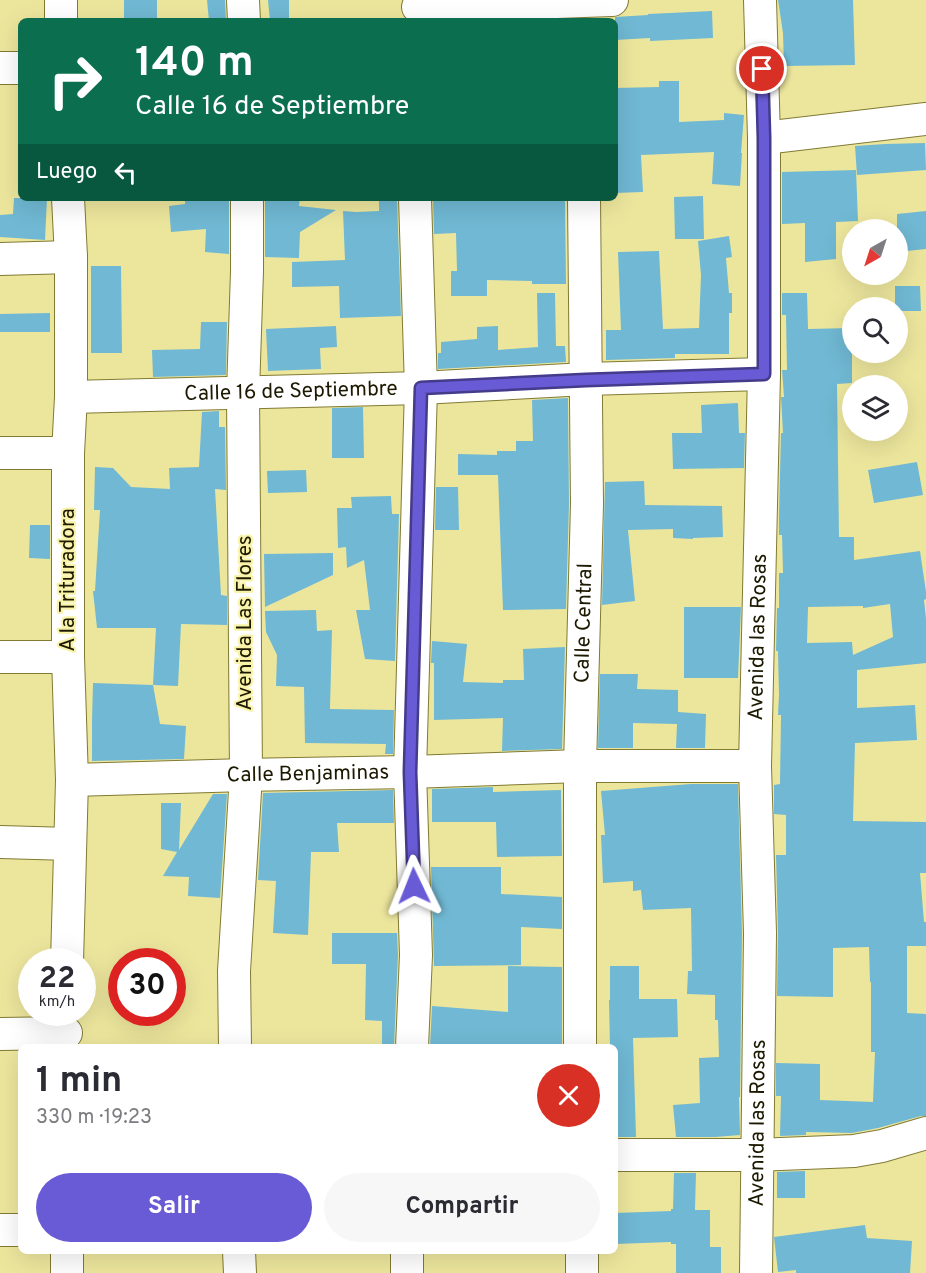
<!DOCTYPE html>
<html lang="es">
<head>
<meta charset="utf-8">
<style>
  body { margin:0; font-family:Overpass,sans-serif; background:#f7f7f7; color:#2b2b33; height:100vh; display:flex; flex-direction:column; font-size:22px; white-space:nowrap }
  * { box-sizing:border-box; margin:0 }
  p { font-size:20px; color:#7c7c81 }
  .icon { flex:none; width:33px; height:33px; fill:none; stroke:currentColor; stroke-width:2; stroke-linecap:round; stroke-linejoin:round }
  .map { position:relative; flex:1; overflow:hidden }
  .panel { position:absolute; left:18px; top:1044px; width:600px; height:210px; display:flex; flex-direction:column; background:#fff; border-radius:9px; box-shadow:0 6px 24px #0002 }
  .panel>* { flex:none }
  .top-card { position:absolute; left:18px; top:18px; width:600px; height:183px; border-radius:9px; box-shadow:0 6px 24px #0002; background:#0b6e4f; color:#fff; overflow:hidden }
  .needle { width:39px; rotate:219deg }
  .controls { position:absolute; left:842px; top:219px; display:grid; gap:12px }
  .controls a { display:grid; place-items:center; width:66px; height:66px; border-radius:50%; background:#fff; box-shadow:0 6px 24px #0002; font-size:30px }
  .speed { position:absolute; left:18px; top:948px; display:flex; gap:12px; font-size:30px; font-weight:700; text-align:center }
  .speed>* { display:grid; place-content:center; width:78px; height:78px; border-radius:50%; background:#fff; box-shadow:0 6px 24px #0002; line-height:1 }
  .speed small { font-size:15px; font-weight:400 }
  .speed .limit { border:9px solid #d22; background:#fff; color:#111 }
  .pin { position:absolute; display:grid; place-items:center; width:51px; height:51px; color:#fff; margin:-26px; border:3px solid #fff; border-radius:50%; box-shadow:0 2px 6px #0007 }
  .me { position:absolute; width:66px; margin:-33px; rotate:358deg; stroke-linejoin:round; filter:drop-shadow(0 0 4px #0008) }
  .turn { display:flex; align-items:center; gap:21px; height:126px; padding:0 18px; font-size:27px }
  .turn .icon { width:78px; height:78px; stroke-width:2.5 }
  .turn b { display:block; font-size:42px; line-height:51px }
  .then { display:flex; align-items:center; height:57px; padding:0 18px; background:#0003; gap:12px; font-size:22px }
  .round { display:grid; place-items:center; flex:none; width:63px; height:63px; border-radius:32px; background:#f7f7f7 }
  .summary { display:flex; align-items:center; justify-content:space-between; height:102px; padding:0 18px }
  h1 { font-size:36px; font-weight:700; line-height:45px }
  .cta { display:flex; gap:12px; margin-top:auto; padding:12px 18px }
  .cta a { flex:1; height:69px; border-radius:36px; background:#695bd5; color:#fff; font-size:24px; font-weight:700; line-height:69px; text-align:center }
  .cta a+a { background:#f7f7f7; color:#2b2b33 }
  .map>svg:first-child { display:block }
</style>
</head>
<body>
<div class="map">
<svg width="926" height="1273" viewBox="0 0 926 1273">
  <rect width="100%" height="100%" fill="#ece69d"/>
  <!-- building -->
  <path fill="#70b8d3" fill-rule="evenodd" d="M124,0h33v21h-33z
    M207,0h18l1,21h-17z
    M268,0h21v21h-19z
    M778,0h75l2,65 -71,1 -1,-33z
    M712,11l1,27 -63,3v-3l-35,2v-23l33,-2v-1z
    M659,81h20v41l45,-2v-7l20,2 -3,38h1l-2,33 -28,-2 2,-32 -73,3 2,37 -28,1v-105l44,-1z
    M925,143l1,27 -69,5 -2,-29 30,-2z
    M856,170l2,51 -22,1v37l-31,3v-39l-23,1v-52z
    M703,196l1,43h-29l-1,-42z
    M14,198h33l-2,42 -45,-3v-22l13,-1z
    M185,198h44v56l-24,-2 1,-23 -35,3 -2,-26 16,-2z
    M265,198h35l-1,8 37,4 -36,22 -1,26 -34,-1z
    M379,198h18l4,118 -61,2 -1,-32 -47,1v-25l53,-2 -2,-49 13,1 23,-1z
    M433,198h132l1,86h-34v-3l-45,-1v16h-36v-25h6l-1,-38 -22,1z
    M926,211v38l-29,3v-38z
    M729,236l3,21 -6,1 3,35h3v20h-3v41h-54v4l-69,2v-30h15l-3,-78 41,-1 4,78 36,-1 2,-53 -3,-34z
    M91,266h30l1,87h-31z
    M895,286h25l1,25h-24v-3h-2z
    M537,293h18l1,53h9l1,16 -128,7v-16h3v-11l36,-3v-12l21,-1v24l40,-3z
    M782,293h25l1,36 44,-1v55l-15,1 2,153h15v23l66,-9 6,41v7l-2,1 2,19v44l-69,7v38l58,-3 2,35 -62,3 -2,78 73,1v51h-6l4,49h2v24h-19v67l19,1v102h-5l-43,12 -26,5 -46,-1v3l-26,1 1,-40h-5v-33l44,1v36l53,2 2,-50h-4v-70h-1l-1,-35 -36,1v49l-56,-1 1,-63 -2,-78h10v-40l-12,-1v-29l6,-1 1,-69h-3l1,-20 -1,-44h-2l1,-43h2v-35h4l-1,-38h-3v-18l2,-84h2l-2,-36h3l-2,-27h5l-1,-55h-4zM890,604l3,33 -40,18 -1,-13 -45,1 1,-36 55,-1v2z
    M50,313v19h-50v-18z
    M201,322h26l-1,53 -73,2 -1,-27 48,-1z
    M336,326l1,21 -17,1 1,21 -53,2 -2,-42z
    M568,398l1,106 -3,105 -63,1 -5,-135h-40v-21l39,1v-4h19v-10h17l-1,-41z
    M738,403l1,30h6l-1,35 -71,1 -1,-36h30l-1,-28z
    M363,407l1,51h-32v-50z
    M219,411v16h6l1,63 -11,-1 6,106 6,1v29l-46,-1 -3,62 -25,-1 3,-57h-59l-4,-37h2l5,-81h-6l1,-43 18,1 18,19 39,2 -1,-21 30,-1 3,-55z
    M917,462l6,33 -49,8 -6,-33z
    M306,470l1,22 -39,1 -1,-22z
    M644,481l1,24 77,1 1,31 -30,1v1l-20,-1v-9l-45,1 7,71 -33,4 3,-123z
    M436,487h22l1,43h-24z
    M391,496l1,18h7l-4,147 -30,-2 -9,-49h14l-6,-50 -17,8 -1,-21 -8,1 -1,-40h15l-1,-11z
    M30,525h20v34l-21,-1z
    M333,553v22l-68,32 -1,-53z
    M684,607h57l-3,71h-54z
    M316,610l1,21 15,-1 -2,79 64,1 -1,44h-8l1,-10 -81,-1 -1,-56 -28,-1 1,-31 -11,-23 -1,-21z
    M432,641l35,3 -4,38 40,1v-3h21l-1,-31 42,-2 -3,102 -60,2 1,-33 -69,2v-57h-3z
    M600,674h38l-1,15 41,1v32v-10l28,2 -1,34h-29l1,-24 -44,-1v25h-35z
    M93,683l60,2 7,39 26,2 -2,33 -92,2v-40z
    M691,784h47l4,149 -2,164h-1l1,38 -25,2h-39l-3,-32 27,-2 -1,-45 20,-1 -1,-37h-3v-25l-28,-1 1,-23h4l-1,-63 -48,2 -2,-20 -8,1v-10l-30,2 -2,-48h4l-4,-44z
    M493,787v5l68,-2 1,66 -65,1 -1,-35h-64v-33z
    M393,790l1,33h-57l2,29h-28l-3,83 -35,-2 3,-52 -18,-1 5,-87z
    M213,794h14l-7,104 -32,-2 1,-19 -26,-1 14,-24 -16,-3v-46h20l-2,47z
    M431,867h70v27l61,3v32l-41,-2v38l-87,1z
    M332,933h65l1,22 -4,92h-12v-26l-17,-1 1,-56h-34z
    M508,966l54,1v80h-132l2,-41 76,6z
    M610,966h29v33h38l1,38 -45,1 3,99h-21v-90h-5l-1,-47h1z
    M805,1171v27h-28v-26z
    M674,1173h22l-1,37h15v37h11v26h-45v-29h-5v-2l-56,2v-31l56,-2v-2h2z
    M865,1225l2,13 45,3 -2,32h-114v-3l-18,2 -4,-35z"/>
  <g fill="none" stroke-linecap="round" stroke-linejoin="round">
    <defs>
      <g id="minor">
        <path d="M61,0v21"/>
        <path d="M243,0l1,21"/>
        <path d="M418,7l194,-7"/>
        <path d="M0,68h21"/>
        <path d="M764,138l162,-19"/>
        <path d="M0,259l71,-2"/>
        <path id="s1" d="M71,397l350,-9 165,-9 178,-5"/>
        <path d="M0,453h68"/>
        <path d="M0,657h68"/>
        <path id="s2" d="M72,780l174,-5 164,-3 170,-6h175"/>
        <path d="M0,842l70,2"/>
        <path d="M67,962l5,-182 -4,-123v-204l3,-56v-140l-3,-59"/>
        <path d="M0,1034l66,-1"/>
        <path d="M235,1047l-1,-76 12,-196 -3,-383 4,-121v-73"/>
        <path d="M412,1047l4,-92 -6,-183 11,-384 -6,-190"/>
        <path id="s3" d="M580,1047v-281l7,-262 -3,-306"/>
        <path d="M615,1155h143l96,-4 28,-5 44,-13"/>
        <path d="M0,1230h21"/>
        <path d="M67,1251v22"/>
        <path d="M239,1251l1,22"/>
        <path d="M582,1251v22"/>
        <path d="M407,1273v-22"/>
        <path id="s4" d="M756,1273l4,-340 -5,-167 9,-392v-236l-4,-138"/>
      </g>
    </defs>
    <!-- minor casing -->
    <use href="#minor" stroke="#817a33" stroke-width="34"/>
    <!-- minor -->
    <use href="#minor" stroke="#fff" stroke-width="32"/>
  </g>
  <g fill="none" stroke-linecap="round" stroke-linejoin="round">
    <defs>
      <path id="route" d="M414,886l-4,-114 11,-384 165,-8 178,-6v-236l-2,-69"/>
    </defs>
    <!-- route casing -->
    <use href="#route" stroke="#443b8a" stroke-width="15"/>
    <!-- route -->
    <use href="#route" stroke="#695bd5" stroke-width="10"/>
  </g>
  <g text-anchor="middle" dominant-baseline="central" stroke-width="4.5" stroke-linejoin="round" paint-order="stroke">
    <!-- street labels -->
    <g font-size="21" fill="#1c1900" stroke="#f9f3aa">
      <text stroke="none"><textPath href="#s1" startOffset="220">Calle 16 de Septiembre</textPath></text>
      <text transform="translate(68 580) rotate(-90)">A la Trituradora</text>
      <text stroke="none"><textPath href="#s3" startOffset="424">Calle Central</textPath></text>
      <text transform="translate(245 623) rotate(-90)">Avenida Las Flores</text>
      <text stroke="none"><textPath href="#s4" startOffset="636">Avenida las Rosas</textPath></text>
      <text stroke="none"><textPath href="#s2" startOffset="236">Calle Benjaminas</textPath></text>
      <text stroke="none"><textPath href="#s4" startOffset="150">Avenida las Rosas</textPath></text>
    </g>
  </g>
</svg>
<div class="controls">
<a><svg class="needle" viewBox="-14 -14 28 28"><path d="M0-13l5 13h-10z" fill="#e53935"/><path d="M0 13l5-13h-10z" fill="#7c7c81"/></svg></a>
<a><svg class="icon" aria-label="search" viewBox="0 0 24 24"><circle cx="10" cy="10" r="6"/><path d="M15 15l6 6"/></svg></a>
<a><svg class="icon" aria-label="layers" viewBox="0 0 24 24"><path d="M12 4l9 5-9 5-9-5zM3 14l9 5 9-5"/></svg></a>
</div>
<div class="speed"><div>22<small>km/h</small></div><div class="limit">30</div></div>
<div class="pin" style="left:762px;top:69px;background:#d93025"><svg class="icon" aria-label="arrive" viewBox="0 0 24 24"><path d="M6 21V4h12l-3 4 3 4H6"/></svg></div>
<svg class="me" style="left:414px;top:886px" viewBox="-20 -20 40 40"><path d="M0-17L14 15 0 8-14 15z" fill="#695bd5" stroke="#fff" stroke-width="4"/></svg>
<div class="top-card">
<div class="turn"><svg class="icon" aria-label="right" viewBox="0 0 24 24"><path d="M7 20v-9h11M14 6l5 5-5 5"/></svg><div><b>140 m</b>Calle 16 de Septiembre</div></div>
<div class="then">Luego<svg class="icon" aria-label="left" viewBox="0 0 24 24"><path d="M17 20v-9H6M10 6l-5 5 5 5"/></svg></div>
</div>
<section class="panel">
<div class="summary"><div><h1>1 min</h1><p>330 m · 19:23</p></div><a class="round" style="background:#d93025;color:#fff"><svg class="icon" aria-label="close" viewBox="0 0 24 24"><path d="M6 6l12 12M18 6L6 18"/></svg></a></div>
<div class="cta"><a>Salir</a><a>Compartir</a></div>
</section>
</div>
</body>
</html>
